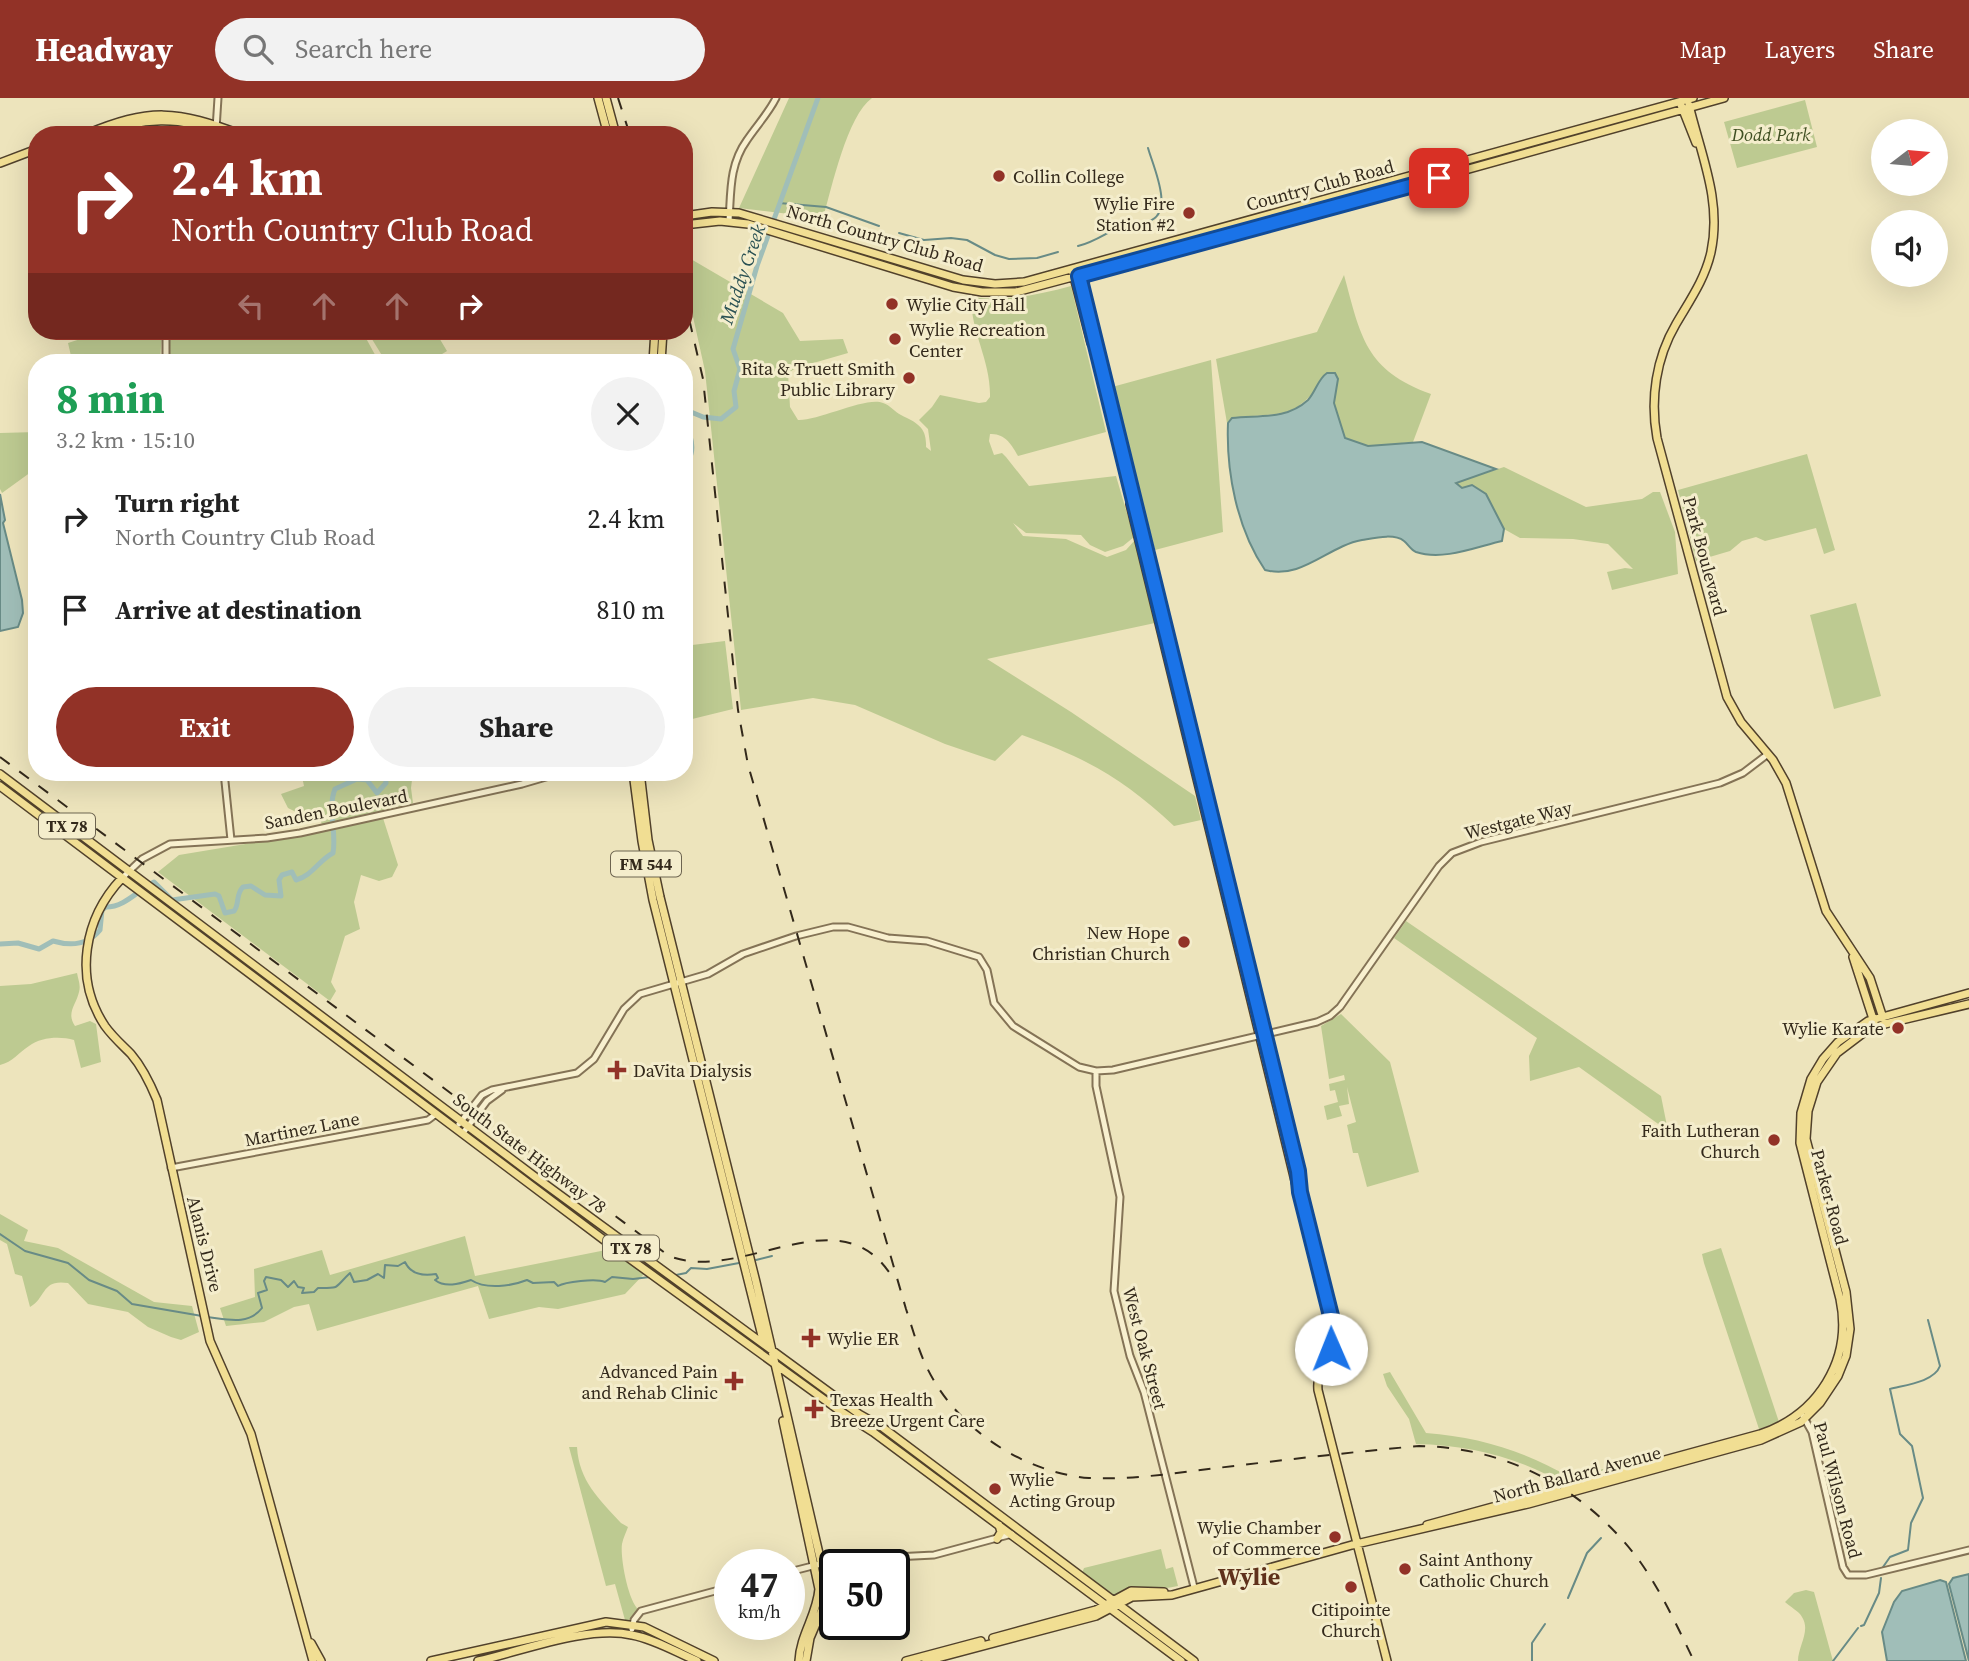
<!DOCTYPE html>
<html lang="en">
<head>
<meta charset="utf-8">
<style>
  body { margin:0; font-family:"Source Serif 4",serif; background:#f2f2f2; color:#222; height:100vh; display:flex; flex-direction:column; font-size:26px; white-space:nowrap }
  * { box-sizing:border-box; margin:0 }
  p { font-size:23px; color:#767676 }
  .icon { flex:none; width:38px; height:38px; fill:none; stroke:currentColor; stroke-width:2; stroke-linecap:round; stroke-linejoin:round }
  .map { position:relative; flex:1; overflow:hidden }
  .details { position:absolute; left:28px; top:256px; width:665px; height:427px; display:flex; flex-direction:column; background:#fff; border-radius:28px; box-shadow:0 7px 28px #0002 }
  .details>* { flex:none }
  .guide { position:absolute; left:28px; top:28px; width:665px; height:214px; border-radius:28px; box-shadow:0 7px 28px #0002; background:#923227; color:#fff; overflow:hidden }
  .needle { width:46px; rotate:74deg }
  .controls { position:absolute; left:1871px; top:21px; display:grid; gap:14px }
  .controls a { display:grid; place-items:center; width:77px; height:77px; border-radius:50%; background:#fff; box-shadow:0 7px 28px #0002; font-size:35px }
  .speed { position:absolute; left:714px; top:1451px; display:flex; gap:14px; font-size:35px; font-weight:700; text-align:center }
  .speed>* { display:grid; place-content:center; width:91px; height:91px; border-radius:50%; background:#fff; box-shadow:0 7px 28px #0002; line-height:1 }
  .speed small { font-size:18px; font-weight:400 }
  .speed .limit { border:4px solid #111; border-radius:10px; background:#fff; color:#111 }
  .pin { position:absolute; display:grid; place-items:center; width:60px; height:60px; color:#fff; margin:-30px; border-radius:14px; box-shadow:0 4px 10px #0006 }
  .me { position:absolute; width:77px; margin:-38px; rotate:359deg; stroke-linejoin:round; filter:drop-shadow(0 0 5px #0008) }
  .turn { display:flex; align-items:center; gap:24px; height:147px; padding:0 28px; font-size:32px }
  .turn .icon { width:91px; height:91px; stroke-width:2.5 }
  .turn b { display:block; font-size:49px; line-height:60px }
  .lanes { display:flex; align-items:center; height:66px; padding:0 28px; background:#0003; justify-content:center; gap:35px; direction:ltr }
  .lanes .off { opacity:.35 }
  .round { display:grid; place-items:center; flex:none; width:74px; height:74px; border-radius:37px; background:#f2f2f2 }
  .head { display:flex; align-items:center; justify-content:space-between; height:119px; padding:0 28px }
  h1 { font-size:42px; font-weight:700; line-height:52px; color:#1e9e55 }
  .action { display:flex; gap:14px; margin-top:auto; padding:14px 28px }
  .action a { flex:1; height:80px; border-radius:42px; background:#923227; color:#fff; font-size:28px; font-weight:700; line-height:80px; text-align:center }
  .action a+a { background:#f2f2f2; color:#222 }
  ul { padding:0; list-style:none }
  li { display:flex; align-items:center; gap:21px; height:91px; padding:0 28px }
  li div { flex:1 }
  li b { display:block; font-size:26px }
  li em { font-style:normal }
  header { display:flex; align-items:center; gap:42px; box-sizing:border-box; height:98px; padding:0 35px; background:#923227; color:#fff }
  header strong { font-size:33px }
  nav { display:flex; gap:38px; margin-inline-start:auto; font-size:24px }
  .search { width:490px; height:63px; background:#f2f2f2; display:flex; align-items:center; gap:18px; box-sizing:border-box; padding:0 24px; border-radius:38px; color:#767676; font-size:26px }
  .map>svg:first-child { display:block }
</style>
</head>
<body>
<header>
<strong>Headway</strong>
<div class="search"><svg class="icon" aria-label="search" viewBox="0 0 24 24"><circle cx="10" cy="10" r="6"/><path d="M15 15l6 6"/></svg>Search here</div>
<nav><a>Map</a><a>Layers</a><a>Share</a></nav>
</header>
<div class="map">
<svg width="1969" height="1563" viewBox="0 0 1969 1563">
  <rect width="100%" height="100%" fill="#ede4bc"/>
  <!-- green -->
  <path fill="#bdca91" d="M789,0h83c-25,18 -40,89 -49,120l-84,-10z
    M1805,2l12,47 -80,21 -13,-46z
    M684,157l99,58 17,28 43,-2 5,14 -52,15 -8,5 2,34 8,13c20,1 69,-24 85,-17 7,2 12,9 18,12 16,8 26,12 25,32l5,4 -3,-22 -9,-9 13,-13 8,-12 39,8 7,-1 4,-5c1,-36 -19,-64 -19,-100 36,5 66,-2 100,-11l35,146 -88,24c-6,-11 -13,-23 -28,-22l-1,7 5,14 8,-2 4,4 23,29 87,-10 18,61 -11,9 -18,6 -15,-7 -9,-10 -55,-2 -13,-10 10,13 43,3 41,18 19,-7 9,-10 20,83 -168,36 84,53 124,84 6,24 -27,6c-50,-47 -88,-68 -152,-91l-27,26 -50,-17 -90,-39 -42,-7 -72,12 -36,-339 -21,-95z
    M1344,177c17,62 21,95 87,119l-18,48 -45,4 -23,-8 -11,-35 4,-24 -7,-7c-41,50 -39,39 -99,46l-5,5 -11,-64 101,-27z
    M105,233h57l-2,31h-70l2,-3 -3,-4 -18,1 -3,-13z
    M166,233h196l17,31h-214z
    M367,233h73l-2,5 9,15 -18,11h-43z
    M1211,262l12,172 -68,18 -43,-163z
    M37,334v39l-6,1 -29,21 -2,-4v-56z
    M1807,356l28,96 -11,4 -8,-26 -51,13 -9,-4 -14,4 -12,10 -34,10 -18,-71z
    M1504,369l82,40 56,-8 11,-7h7l15,40 3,42 -66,16 -5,-18 18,-4 8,1 -25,-25 -35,-5 -53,-1 -16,-9 -18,-35 -24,-6 -7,-5z
    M1856,505l25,93 -47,13 -24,-94z
    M725,543l8,68 -49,12v-75z
    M301,674h112l-2,16 2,15 -91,22 -4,-14 -18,3 -12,-6 -7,-14 23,-8z
    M383,720l15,47 -6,12 -13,4 -18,-6 -7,27 6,27 -15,7 -14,46 5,9 -6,10 -172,-129 21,-17 140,-23z
    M1406,823l255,175 7,35 -89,-64 -49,14 -1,-25 8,-18 -143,-100z
    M77,875c1,6 4,12 2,19 -3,13 -13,21 -4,34l15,-5 6,3 5,38 -20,6 -7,-28c-14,-4 -33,-3 -45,6 -11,7 -16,16 -29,19v-79l31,-2z
    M1341,916l49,48 29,110 -52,15 -9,-34h-5l-6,-28 9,-3 -9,-35 2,17 -10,2 3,10 -15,4 -3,-14 14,-4 -3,-12 -5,1 -1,-7 16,-4 -1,-5 -15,4 -8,-53z
    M0,1116l28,16 -4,11 34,7 96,54 38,4 7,26 -18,8 -10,-3 -23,-10 -20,-15 -40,-8 -20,-21c-27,-4 -21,14 -38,24l-8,-31 -7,-2 -8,-30 -7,-4z
    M465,1138l10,40 136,-27 34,24 -20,21 -67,15 -19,-2 -50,12 -11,-33 -161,45 -8,-27 -15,3 -30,15 -38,4 -6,-18 35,-11 -1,-28 68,-19 8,25z
    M1721,1150l58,174 -20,7 -55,-166 -2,-9z
    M1390,1274l36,61c53,4 99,18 145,45l32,-9 2,6 -36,12c-48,-29 -97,-42 -153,-43l-7,-25 -22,-33 -4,-12z
    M569,1349h8c2,34 22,52 44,76l7,4c-2,6 -5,11 -6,17 -2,13 6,56 16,65l-10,12 -3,-1 -10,-36 -9,2z
    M1161,1451l5,20 7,-2 5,19c-22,5 -42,0 -64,9l-32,-22 2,-5z
    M1806,1492l8,2 19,69h-35c0,-15 13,-30 4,-44 -3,-6 -12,-10 -17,-15l9,-9z"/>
  <!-- water -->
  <path fill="#a0beb8" stroke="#688b86" stroke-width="2" d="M1327,275h8l3,6 -4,24 11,35 23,8 54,-4 74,27 -40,14 6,5 10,-3 14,9 18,35 -2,12c-26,6 -59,20 -86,11 -5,-2 -8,-8 -12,-11 -10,-8 -30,-3 -42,-1 -34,6 -60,40 -97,30 -28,-41 -39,-98 -37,-147l4,-5c28,-3 54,2 76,-18 8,-9 10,-21 19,-27z
    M0,396l5,26 -2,3 19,77 1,13 -5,14 -18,4z
    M1969,1476v87l-20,-77 4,-6z
    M1940,1482l6,2 20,79h-79l-5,-29 12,-30 8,-11z"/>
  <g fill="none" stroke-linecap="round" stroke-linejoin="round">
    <!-- stream -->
    <path stroke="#688b86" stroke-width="2" d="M779,105l47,4 53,19
      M899,135l25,7 27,-2 16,2 28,15 14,4 28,-1 21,-6
      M1078,148c17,-4 29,-14 44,-20 9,-3 18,-2 27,-5 26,-8 4,-55 -1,-73
      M0,1136l25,17 43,12 21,17 28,11 15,13 70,12
      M756,1162l16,-4
      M676,1177l10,-2 5,-5 16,1 32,-6
      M207,1219c19,2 41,9 55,-9l-4,-15 9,-3 -3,-9 2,-4 15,3 7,7 6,-6 4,6 6,1 -2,5 12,-1 4,-4c23,0 15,1 32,-15l4,9 13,-2 11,-6 6,4 1,-13 13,1 7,-4c6,13 19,14 31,12l2,4 -3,2c10,8 24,4 36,0 15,10 41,6 56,0l6,3 21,-1 4,4c7,-4 38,-8 47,-4l7,-5 21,2 17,-2
      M1883,1469l7,-10 18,-7 3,-27 12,-25 -11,-52 -12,-12 -10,-45c15,-4 44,-7 50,-23l-12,-46
      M1568,1500l19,-45 14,-15
      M1861,1528l3,-1 15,-32 2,-15
      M1532,1563v-18l13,-19
      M1833,1563l25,-33"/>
    <!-- river -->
    <path stroke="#a0beb8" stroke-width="5" d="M684,318l7,-4 12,5 18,2 15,-12 -2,-16 6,-22 -7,-20 24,-83 61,-168
      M684,324c6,11 11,26 5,37l-5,1
      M395,674h9
      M0,846l18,-1 21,6 14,-8c17,5 35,4 47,-11l2,-20 4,-3c19,0 32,-17 48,-25l18,18 43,-6 4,2 6,17 9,-2c6,-7 1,-16 9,-24l8,-1 14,9 16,1 -2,-16 3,-5 10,-3 4,8c17,-5 22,-19 37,-27 4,-21 -6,-44 2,-64l22,-10 10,1 10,13 9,-10 -1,-11"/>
    <defs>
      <path id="minor" d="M216,31l2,-31
        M729,123c2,-29 0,-56 18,-81 10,-15 21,-26 29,-42
        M166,264v-31
        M224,674l7,68
        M122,780l20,-19 28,-15 97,-6 33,-5 222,-49 41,-12
        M1096,973v15l24,111 -6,94 16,65 14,36 50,195
        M459,1026l23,-29 10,-5 85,-17 17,-14 30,-50 16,-15 68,-20 35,-20 53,-18 37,-9h15l40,11 39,3 52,16 8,13 7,33 19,23 66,41 17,4 17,-1 204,-48 13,-6 10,-9 99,-141 13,-13 29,-11 239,-59 23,-10 25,-19
        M463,1035l24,-32 15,-11
        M171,1070l257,-48 8,-6
        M1803,1318l9,16 31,135 5,8h18l103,-25
        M789,1474l47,-12 98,-5 78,-21
        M632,1531l2,-9 7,-9 89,-24"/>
      <path id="major" d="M598,0l10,37
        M606,0l10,37
        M1681,7l15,38
        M1689,7c12,50 33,96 22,147 -6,27 -21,48 -35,72 -20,34 -26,75 -19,114l70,259 14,25 32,38 13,23 40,128 44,67 13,40
        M84,37c67,-28 92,-25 159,0
        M100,37c38,-18 84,-20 121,0
        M0,65l37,-14
        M684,118l28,-4 27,1 224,67 32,4 29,-2 669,-184
        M684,127l36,-4 28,3 205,63 29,5h34l244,-65 464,-129
        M1077,170l256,1056c1,31 -17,38 -15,66l69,271
        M1073,175l18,70
        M653,264l2,-31
        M661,264l2,-31
        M1130,406l167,685 4,3
        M633,674l9,69 11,59 111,444
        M640,674l8,68 12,57 96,385 68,293v30l-14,33 -4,23
        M0,676l534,402 325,238 23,13 312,234
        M0,688l604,454 236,171 33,21 308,229
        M122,780c-38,40 -49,100 -17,148 7,10 17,19 26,28 12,14 19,29 26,46l53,241 41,93 62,227
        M1853,859l21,65
        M783,1323l36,168c-2,26 -19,46 -20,72
        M1427,1427l333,-91c57,-19 93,-73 80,-135l-40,-156 1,-30 10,-34 12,-20 15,-17 30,-21 101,-28
        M997,1441l4,-7 -2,-7
        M993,1540l103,-28 35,-19 33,1
        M311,1545l10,18
        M431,1563l175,-39 38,5 70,34
        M478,1563c44,-10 110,-36 154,-26 22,4 44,17 65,26
        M906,1563l75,-20
        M926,1563l170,-45 36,-19 40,-2 180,-50 176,-41 233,-64 40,-18 19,-19 18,-27 8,-20 4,-27 -4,-37 -40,-153 2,-28 9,-29 20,-29 29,-22 19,-7 84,-20"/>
    </defs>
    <!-- minor casing -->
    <use href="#minor" stroke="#847356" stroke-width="9"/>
    <!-- major casing -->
    <use href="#major" stroke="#51412b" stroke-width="10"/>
    <!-- minor -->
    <use href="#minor" stroke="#f8f0cf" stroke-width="5"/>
    <!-- major -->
    <use href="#major" stroke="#f1de93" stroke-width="7"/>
    <!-- rail -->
    <path stroke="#33291b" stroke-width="2" stroke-dasharray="12 12" stroke-linecap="butt" d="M618,0l12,37
      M684,199l19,82 35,331 10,55 158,544c8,24 14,48 27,70 31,54 94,94 156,99 43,2 86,-5 128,-10 67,-8 134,-16 202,-22 89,1 169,44 222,117 21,30 37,65 53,98
      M0,659l669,499c74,29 173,-66 225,24"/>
  </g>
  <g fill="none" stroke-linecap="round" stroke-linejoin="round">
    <defs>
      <path id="route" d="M1331,1251l2,-25 -33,-132 -2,-21 -219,-895 360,-98"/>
    </defs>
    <!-- route casing -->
    <use href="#route" stroke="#114b97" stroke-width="18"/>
    <!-- route -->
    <use href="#route" stroke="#1a73e8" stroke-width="12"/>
  </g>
  <!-- markers -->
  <g fill="#923227" stroke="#f4edcc" stroke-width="2.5">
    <circle cx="999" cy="78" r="7"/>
    <circle cx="1189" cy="115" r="7"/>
    <circle cx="892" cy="206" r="7"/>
    <circle cx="895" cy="241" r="7"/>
    <circle cx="909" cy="280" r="7"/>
    <circle cx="1184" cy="844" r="7"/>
    <circle cx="1898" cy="930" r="7"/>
    <path d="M613.5 961.5h7v7h7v7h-7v7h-7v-7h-7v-7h7z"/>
    <circle cx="1774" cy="1042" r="7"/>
    <path d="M807.5 1229.5h7v7h7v7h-7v7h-7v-7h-7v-7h7z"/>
    <path d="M730.5 1272.5h7v7h7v7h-7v7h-7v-7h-7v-7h7z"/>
    <path d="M810.5 1300.5h7v7h7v7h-7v7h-7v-7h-7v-7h7z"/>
    <circle cx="995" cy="1391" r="7"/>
    <circle cx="1335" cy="1439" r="7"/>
    <circle cx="1405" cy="1471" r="7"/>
    <circle cx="1351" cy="1489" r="7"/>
  </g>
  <g text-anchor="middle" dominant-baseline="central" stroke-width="6" stroke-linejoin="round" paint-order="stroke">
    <!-- shield labels -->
    <g fill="#f4edcc" stroke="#6d6450" stroke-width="2">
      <rect x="39" y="715.5" width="56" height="25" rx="5"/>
      <rect x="611" y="753.5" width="70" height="25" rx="5"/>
      <rect x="603" y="1137.5" width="56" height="25" rx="5"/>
    </g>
    <g font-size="16" font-weight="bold" fill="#33291b">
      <text x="67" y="728">TX 78</text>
      <text x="646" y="766">FM 544</text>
      <text x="631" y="1150">TX 78</text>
    </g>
    <!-- park labels -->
    <g font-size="18" font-style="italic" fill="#3f4f22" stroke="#f4edcc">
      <text x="1771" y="36">Dodd Park</text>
    </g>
    <!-- poi labels -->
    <g font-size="18" fill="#33291b" stroke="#f4edcc" text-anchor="start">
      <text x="1013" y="78">Collin College</text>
      <text x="1175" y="105" text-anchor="end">Wylie Fire<tspan x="1175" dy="21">Station #2</tspan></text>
      <text x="906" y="206">Wylie City Hall</text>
      <text x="909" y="231">Wylie Recreation<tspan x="909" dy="21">Center</tspan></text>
      <text x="895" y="270" text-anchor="end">Rita &amp; Truett Smith<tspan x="895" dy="21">Public Library</tspan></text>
      <text x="1170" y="834" text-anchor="end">New Hope<tspan x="1170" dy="21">Christian Church</tspan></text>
      <text x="1884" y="930" text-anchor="end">Wylie Karate</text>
      <text x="633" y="972">DaVita Dialysis</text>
      <text x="1760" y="1032" text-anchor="end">Faith Lutheran<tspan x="1760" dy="21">Church</tspan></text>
      <text x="827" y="1240">Wylie ER</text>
      <text x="718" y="1273" text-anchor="end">Advanced Pain<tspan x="718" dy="21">and Rehab Clinic</tspan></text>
      <text x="830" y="1301">Texas Health<tspan x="830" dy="21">Breeze Urgent Care</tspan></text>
      <text x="1009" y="1381">Wylie<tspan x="1009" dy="21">Acting Group</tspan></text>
      <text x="1321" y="1429" text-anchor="end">Wylie Chamber<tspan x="1321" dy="21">of Commerce</tspan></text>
      <text x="1419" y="1461">Saint Anthony<tspan x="1419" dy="21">Catholic Church</tspan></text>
      <text x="1351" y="1511" text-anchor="middle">Citipointe<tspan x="1351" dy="21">Church</tspan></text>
    </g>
    <!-- street labels -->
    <g font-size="18" fill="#33291b" stroke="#f4edcc">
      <text transform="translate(1320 87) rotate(-15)">Country Club Road</text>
      <text transform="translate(885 140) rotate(16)">North Country Club Road</text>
      <text transform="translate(1705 458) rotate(75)">Park Boulevard</text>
      <text transform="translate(336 711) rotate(-11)">Sanden Boulevard</text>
      <text transform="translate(1518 722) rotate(-14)">Westgate Way</text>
      <text transform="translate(302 1031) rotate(-11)">Martinez Lane</text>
      <text transform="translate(530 1055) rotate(37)">South State Highway 78</text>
      <text transform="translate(1830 1099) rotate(75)">Parker Road</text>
      <text transform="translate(205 1146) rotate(76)">Alanis Drive</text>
      <text transform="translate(1145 1250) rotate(75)">West Oak Street</text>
      <text transform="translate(1577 1376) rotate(-15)">North Ballard Avenue</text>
      <text transform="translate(1838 1392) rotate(75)">Paul Wilson Road</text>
    </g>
    <!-- water labels -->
    <g font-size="19" font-style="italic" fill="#2a5153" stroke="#f4edcc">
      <text transform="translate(742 176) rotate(-71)">Muddy Creek</text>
    </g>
    <!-- district labels -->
    <g font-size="24" font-weight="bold" fill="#5f311b" stroke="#f4edcc">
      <text x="1249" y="1478">Wylie</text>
    </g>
  </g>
</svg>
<div class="controls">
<a><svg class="needle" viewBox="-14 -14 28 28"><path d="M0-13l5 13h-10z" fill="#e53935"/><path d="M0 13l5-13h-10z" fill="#767676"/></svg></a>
<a><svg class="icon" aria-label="sound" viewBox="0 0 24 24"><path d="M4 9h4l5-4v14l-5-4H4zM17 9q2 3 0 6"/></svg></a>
</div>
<div class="speed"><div>47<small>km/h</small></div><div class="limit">50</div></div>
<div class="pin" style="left:1439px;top:80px;background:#d93025"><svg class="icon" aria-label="arrive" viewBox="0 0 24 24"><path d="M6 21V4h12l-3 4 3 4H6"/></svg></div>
<svg class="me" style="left:1331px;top:1251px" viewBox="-20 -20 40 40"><circle r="19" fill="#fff"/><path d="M0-13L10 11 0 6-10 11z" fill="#1a73e8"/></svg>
<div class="guide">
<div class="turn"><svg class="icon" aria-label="right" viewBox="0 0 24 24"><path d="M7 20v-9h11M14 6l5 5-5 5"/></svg><div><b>2.4 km</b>North Country Club Road</div></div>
<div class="lanes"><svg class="icon off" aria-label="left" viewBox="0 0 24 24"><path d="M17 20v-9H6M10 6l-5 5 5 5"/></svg><svg class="icon off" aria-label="ahead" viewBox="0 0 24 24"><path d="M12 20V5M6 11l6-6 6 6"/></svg><svg class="icon off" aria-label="ahead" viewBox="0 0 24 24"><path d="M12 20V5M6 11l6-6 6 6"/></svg><svg class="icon" aria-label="right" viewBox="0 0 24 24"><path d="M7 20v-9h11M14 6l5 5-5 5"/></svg></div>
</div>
<section class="details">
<div class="head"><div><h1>8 min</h1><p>3.2 km · 15:10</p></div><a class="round"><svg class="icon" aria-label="close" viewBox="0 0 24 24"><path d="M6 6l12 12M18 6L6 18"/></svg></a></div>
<ul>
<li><svg class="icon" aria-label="right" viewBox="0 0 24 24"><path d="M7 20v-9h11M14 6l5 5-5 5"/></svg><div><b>Turn right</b><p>North Country Club Road</p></div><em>2.4 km</em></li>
<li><svg class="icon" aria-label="arrive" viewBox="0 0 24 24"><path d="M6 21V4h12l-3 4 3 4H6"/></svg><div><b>Arrive at destination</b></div><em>810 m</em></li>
</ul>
<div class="action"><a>Exit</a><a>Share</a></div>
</section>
</div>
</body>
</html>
